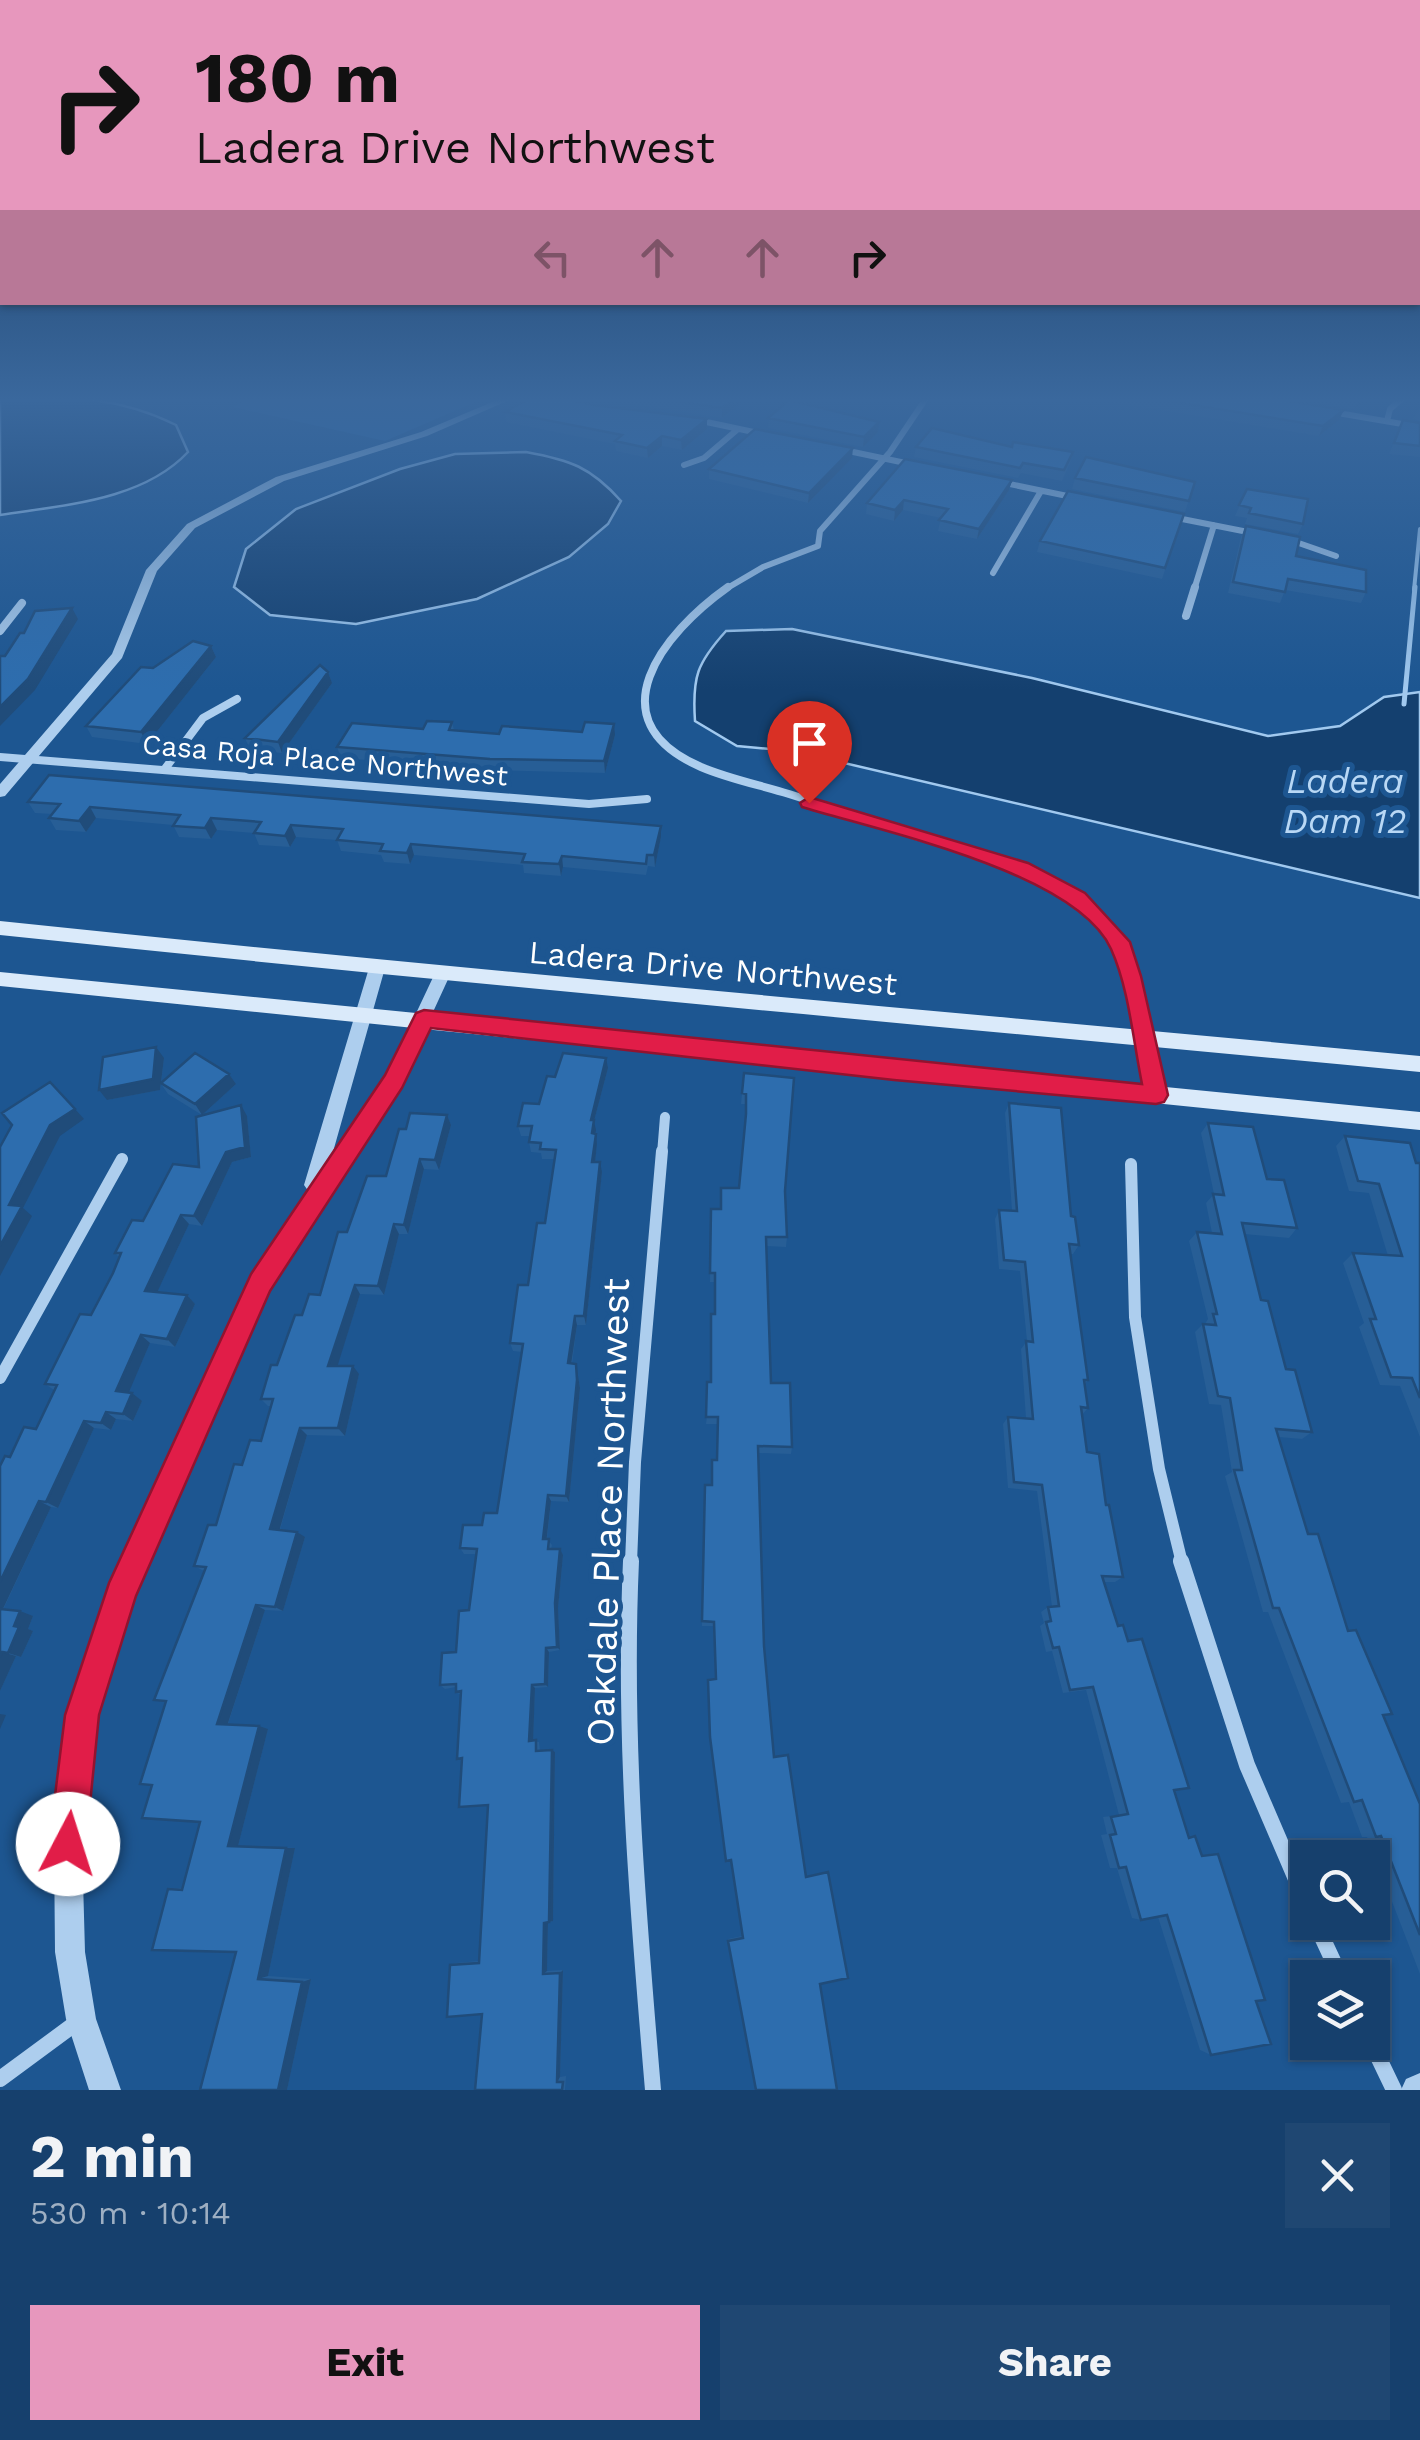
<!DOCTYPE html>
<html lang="en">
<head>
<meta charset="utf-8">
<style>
  body { margin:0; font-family:"Work Sans",sans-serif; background:#1f4772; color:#f1f3f6; height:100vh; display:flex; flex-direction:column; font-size:38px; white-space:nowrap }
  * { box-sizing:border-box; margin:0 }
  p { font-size:32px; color:#9eafc2 }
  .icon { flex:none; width:55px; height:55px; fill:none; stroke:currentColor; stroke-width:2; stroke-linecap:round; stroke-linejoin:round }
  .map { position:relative; height:2090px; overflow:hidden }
  .drawer { display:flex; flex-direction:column; background:#16406d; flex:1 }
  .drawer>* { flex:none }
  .top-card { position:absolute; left:0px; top:0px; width:1420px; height:305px; box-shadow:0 2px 8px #0004,0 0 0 2px #355980; background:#e797bd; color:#111; overflow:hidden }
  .fabs { position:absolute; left:1290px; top:1840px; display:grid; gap:20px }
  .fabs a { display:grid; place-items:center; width:100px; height:100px; border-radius:0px; background:#16406d; box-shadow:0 2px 8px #0004,0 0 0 2px #355980; font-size:50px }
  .pin { position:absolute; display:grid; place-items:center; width:85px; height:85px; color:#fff; margin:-102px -42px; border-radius:50% 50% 50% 0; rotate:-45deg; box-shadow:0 0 10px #0007 }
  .pin .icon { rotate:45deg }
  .me { position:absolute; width:110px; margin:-55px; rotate:5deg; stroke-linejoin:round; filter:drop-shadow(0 0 8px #0008) }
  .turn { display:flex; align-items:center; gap:35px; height:210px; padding:0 30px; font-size:45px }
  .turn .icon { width:130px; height:130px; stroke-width:2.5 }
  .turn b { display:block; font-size:70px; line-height:85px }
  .lanes { display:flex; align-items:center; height:95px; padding:0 30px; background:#0003; justify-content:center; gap:50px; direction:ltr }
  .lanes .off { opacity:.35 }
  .round { display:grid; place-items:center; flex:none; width:105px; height:105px; border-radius:0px; background:#1f4772 }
  .head { display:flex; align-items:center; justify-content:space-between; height:170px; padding:0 30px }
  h1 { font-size:60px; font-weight:700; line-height:75px }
  .button { display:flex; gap:20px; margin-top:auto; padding:20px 30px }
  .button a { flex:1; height:115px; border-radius:0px; background:#e797bd; color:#111; font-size:40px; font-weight:700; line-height:115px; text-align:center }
  .button a+a { background:#1f4772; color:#f1f3f6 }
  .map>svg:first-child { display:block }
</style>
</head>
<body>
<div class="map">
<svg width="1420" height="2090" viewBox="0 0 1420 2090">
  <rect width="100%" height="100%" fill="#1d5691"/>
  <!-- green -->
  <path fill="#2768a9" d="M252,397h235l-102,44 -152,-34z"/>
  <!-- water -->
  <path fill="#14406f" stroke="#a1c9ef" stroke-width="2.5" d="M0,397c66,0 116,-2 176,28l12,27c-46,49 -125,53 -188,63z
    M526,452c44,8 65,15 95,49l-13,23 -39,33 -92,42 -121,25 -86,-9 -36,-28 12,-38 50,-40 104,-40 55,-15z
    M792,629l240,49 236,58 72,-10 44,-29 36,-5v206l-627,-147 -56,-5 -42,-25c-3,-44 2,-58 31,-90z"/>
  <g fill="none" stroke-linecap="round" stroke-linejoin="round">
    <!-- stream-far1 -->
    <path stroke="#a1c9ef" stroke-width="4" d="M1414,590l6,-61"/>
    <!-- stream -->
    <path stroke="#a1c9ef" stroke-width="5" d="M1404,704l11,-117"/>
    <!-- minor-far4 -->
    <path stroke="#adceee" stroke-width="6" d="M1332,412l88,15
      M697,420l66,14
      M1387,421l3,-12 14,-12
      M839,449l76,16
      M684,465l20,-7 34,-29
      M1000,482l77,16
      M1172,517l81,16
      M1290,540l46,16
      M993,573l48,-82
      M724,590l39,-23 55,-21 2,-15 70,-79 37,-55
      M1194,590l20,-65"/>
    <!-- minor-far3 -->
    <path stroke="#adceee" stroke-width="8" d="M728,587c-65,46 -135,133 -27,180 28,12 59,18 88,27 44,14 88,28 132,42
      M1186,616l9,-29
      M0,631l22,-28
      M0,757l589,47 58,-5
      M164,770l39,-52 34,-19"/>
    <!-- minor-far2 -->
    <path stroke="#adceee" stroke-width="10" d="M913,834c65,20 174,44 207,110 20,41 26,105 36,151
      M662,1154l3,-37"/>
    <!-- minor-far1 -->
    <path stroke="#adceee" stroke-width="12" d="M1131,1164l4,153 24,152 23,94
      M0,1378l122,-219
      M631,1563l4,-101 27,-311"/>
    <!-- minor -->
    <path stroke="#adceee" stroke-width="16" d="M631,1561c-8,177 7,352 22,529
      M1181,1561l66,204 61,142
      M1315,1922l26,56
      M1371,2042l23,48
      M0,2079l76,-56"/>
    <!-- tertiary -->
    <path fill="#adceee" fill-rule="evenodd" d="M504,397h12l-89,39 -143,45 -89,47 -38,43 -35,87 -117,138 -5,1v-13l112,-130 34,-84 41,-46 89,-47 145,-45z
      M377,962l8,6 -54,191 55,-82 50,-106h12l2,4 -51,111 -132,204 -135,307 -22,63 -22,108 -6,76 3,108 11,67 25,71h-32l-23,-71 -11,-67 -1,-108 6,-76 24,-108 28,-75 141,-309 56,-84 -5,-7 65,-217z
      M1420,2073v17h-19l5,-11z"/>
    <!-- secondary -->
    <path fill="#daeafa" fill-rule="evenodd" d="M0,921c473,50 947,90 1420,135v16c-473,-45 -947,-87 -1420,-137z
      M0,972l1420,140v18l-1420,-144z"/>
  </g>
  <!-- wall -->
  <path fill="#275e96" d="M585,397h157v5l-20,16z
    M1081,397h183l75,23 -20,16z
    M1285,397h85l-16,12z
    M1420,407v14l-7,-2z
    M505,412l202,17 -25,21 -20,-4 -14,12 -32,-7 -1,-7 -109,-22z
    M769,418l110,4 -1,10 -15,15 -95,-19z
    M1403,420l17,3v34l-31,-3z
    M916,447h96l61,5 -3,11 -8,18 -41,-8 -3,5 -104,-21z
    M852,458l-44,45 -99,-24v-10z
    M1075,478l120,4 -10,30 -113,-23z
    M1012,480l-3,10 -32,49 -39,-8 3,-13 -38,-8 -9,11 -28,-7 1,-11z
    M1247,489l56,35 -5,10 -53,-10 2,-6 -12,-2z
    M1184,514l-22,65 -125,-27 3,-11z
    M1246,526l50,30 70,36 -5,11 -76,-13 -5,13 -52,-10 13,-56z
    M211,646l5,11 -69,87 -55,-7 -6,-11 67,-58z
    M328,672l4,11 -50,70 -32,-3 -5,-12z
    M452,722l2,8 45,4 116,1 -10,38 -112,-3 -152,-12 -4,-11z
    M28,802l633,35 -6,30 -7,-1 -2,9 -83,-8 -2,9 -37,-3 -1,-8 -109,-10 -4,9 -26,-2 -3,-7 -40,-4 -4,-11 -41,-3 -6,10 -31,-2 -5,-12 -37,-3 -6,9 -32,-2 -6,-12 -77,-7 -10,14 -30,-2 -7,-12 3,-4 -17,-1z
    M164,1058l-3,25 68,-9 7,10 -34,31 -34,-21 -7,-10 -1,6 -53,10z
    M608,1068l-14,53 3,23 -2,18 7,10 -16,153h-9l-5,39h4l4,24 -11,114 -18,-1 -4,38 5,6 -1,4 12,6 -5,53 2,42 -11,2 -1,35 -13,1 -2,53 6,1 1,9 12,-1 3,2 -2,169 -5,2 -1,48 16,-1 -3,107 6,-1 -1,14h-90l7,-76 -32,-49 6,-2 23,-2 9,-155 -29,1 3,-46 -5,-2 4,-64 -5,-3v-5l-11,2 -5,-4 16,-33 13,-42 8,-56h-13l-4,-6 37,-35 25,-161 -9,-1 -3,-8 18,-58 17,-62 9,-64h-12l-1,-6 -10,-1 -2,-10 1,-6h-9l-3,-10 21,-22 16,-27z
    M744,1073l41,118 2,46 -1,10 -20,-1 5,137 21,64 -1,7 -33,-1 6,193 10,111 32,119 22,-4 -8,112 -64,106 -28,-151 14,-3 -26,-257 -3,-53h-11v-5l10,-136 5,-25v-36h-11l5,-42 4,-68v-32h-5l1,-73h10l18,-21 7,-70v-14h-5z
    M1009,1103l62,113 8,29 -6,9h-3l18,126 -3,4 3,24 -6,7 5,37 19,53 17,72 -8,5h-11l85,255 6,-1 6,19 17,-1 38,147 -45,54 -11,-5 -42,-133 -17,3 -9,-2 -15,-50h-7l-9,-33 6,-1 -4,-17 16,-2 -33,-125 -23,3 -11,-42 -6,1 -6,-26 4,-3 -3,-11 7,-5h4l-15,-116 -29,-3 -5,-64 5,-7 18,1 -5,-69 6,-8 -7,-70 -21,-2 -4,-50 4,-9 13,1 -7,-98z
    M447,1115l4,10 -12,45 -15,-1 -16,65h-9l-15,61 -24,-1 -23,72 22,8 -14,62 -38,-1 -27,95 25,7 -22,74 -18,-1 -37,114 40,5 -30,117 57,2 -27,128 43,3 -24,111h-87l36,-138 -68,-63 14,-1 18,-66 -48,-37 13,-83 -11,-2 50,-129 -10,-5 22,-41 26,-60 19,-24 9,-35h-2l-7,-7 41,-84 18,-20 27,-63 39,-56 20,-47z
    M247,1116l4,41 -19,5 -30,64 -13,-2 -32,68 30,3 8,9 -20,43 -25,-4 -22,50 14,8 -9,20 -17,-2 -5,11 -17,-2 -36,80 -7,-1 -48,103 30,6 -5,13 5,2 -12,26 -5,-1 -16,35v-225l36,-37 18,-39 -9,-6 46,-69 22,-42 6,-16 -4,-4 28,-32 56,-54z
    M1208,1123l59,56 30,49 -8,10 -45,-4 17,66 25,69 26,63 -10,7 -23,-2 29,97 112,270v170l-53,-137h-5l-13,-35 -8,1 -73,-191h-5l-38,-136 7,-4 -11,-67 -12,-1 -14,-72 8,-8h2l3,-5 -19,-78 8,-9 15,1 -6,-30 8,-9 -13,-61z
    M1345,1136l75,27v274l-20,-51 -20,-1 -21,-58 5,-4 -21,-60 10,-10 35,3 -19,-63 -20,-2 -13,-45z"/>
  <!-- shaded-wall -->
  <path fill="#204c7a" d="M736,397h6v5l-20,16v-10z
    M1361,397h9l-16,12 5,-10z
    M1344,410l-5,10 -20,16 4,-10z
    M707,419v10l-25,21 -1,-10z
    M879,422l-1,10 -15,15 1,-10z
    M662,436v10l-14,12 -1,-10z
    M853,448l-1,10 -44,45 1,-10z
    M1012,480l-3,10 -32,49 2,-10z
    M904,500l-1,10 -9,11 1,-11z
    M72,608l6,11 -43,71 -35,36v-19z
    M211,646l5,11 -69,87 -6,-12z
    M328,672l4,11 -50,70 -4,-11z
    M614,724l1,11 -10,38 -1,-12z
    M90,807l6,11 -10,14 -7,-11z
    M211,818l6,12 -6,9 -6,-11z
    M291,825l5,12 -6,10 -5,-11z
    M661,826v11l-6,30 -1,-12z
    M411,844l3,11 -4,9 -3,-11z
    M562,856l1,11 -2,9 -2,-12z
    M156,1047l8,11 -4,32 -53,10 -8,-10z
    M606,1058l2,10 -14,53 2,9 -2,14 -3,-24z
    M229,1074l7,10 -34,31 -7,-11z
    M241,1105l6,11 4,41 -19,5 -30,64 -8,-10z
    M75,1109l9,10 -24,17 -37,72 9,8 -32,60v-30l9,-41 41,-80z
    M447,1115l4,10 -12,45 -4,-10z
    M596,1134l1,10 -3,28 -2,-10z
    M420,1159l4,10 -16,65 -4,-9z
    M600,1162l2,10 -16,153 -2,-9z
    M181,1215l8,9 -35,75 -9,-8z
    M394,1224l5,10 -15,61 -6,-9z
    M355,1285l5,9 -25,80 -7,-8z
    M187,1295l8,9 -20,43 -8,-8z
    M575,1316l2,9 -7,46 -2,-8z
    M141,1335l9,8 -24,56 -10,-8z
    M576,1364l4,24 -11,114 -3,-6z
    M353,1366l6,8 -14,62 -7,-8z
    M132,1393l10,8 -9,20 -10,-7z
    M106,1412l10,7 -5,11 -10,-7z
    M84,1421l10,7 -36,80 -12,-6z
    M300,1428l7,7 -29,100 -8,-6z
    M548,1495l3,6 -5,43 -3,-5z
    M39,1501l12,6 -50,106 -1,-1v-30z
    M297,1532l8,5 -22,74 -8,-4z
    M560,1549l3,6 -5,53 2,42 -3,-3 -2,-44z
    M256,1605l9,5 -38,116 -10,-2z
    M20,1611l13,5 -5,13 5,2 -12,26 -13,-4 6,-27z
    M546,1648l3,4 -1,35 -3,-3z
    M2,1652l14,4 -16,35v-34z
    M532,1685l3,3 -2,55 -4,-2z
    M0,1714l6,1 -6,14z
    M259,1726l9,3 -30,117h-10z
    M552,1750l3,2 -2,169 -4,1z
    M286,1848h9l-27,128 -10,3z
    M548,1921l-1,50 -4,3 1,-51z
    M563,1970l-3,107 -3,5 3,-109z
    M311,1979l-24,111h-9l24,-108z"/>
  <!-- building -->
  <path fill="#2d6dae" stroke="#204c7a" stroke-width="2.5" d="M532,397h25l37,8 113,14 -26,21 -19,-4 -15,12 -32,-7 7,-6 -117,-23z
    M648,397h88l-14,11z
    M1144,397h120l80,13 -21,16z
    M789,400l90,22 -15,15 -96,-19z
    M1403,420l17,3v23l-26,-3z
    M932,428l80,19 1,-5 60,10 -9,18 -41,-7 -3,5 -104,-21z
    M755,429l98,19 -44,45 -100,-24z
    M1086,457l109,25 -6,19 -114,-23z
    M905,459l107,21 -33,49 -40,-9 9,-11 -44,-9 -9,10 -28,-7z
    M1247,489l61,10 -5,25 -54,-11 2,-5 -12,-3z
    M1068,491l116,23 -19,54 -125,-27z
    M1246,526l54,11 -4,19 70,14v22l-78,-13 -3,13 -52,-10z
    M72,608l-44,71 -28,28v-51h5l15,-23h4l11,-22z
    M193,641l18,5 -70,86 -55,-6 55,-59 12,1z
    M320,665l8,7 -50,70 -33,-4z
    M427,721l25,1 -3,8 50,4 3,-8 80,6 3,-10 29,2 -10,37 -114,-2 -153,-12 15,-24 71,6z
    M49,775l612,51 -7,29h-7l-1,9 -84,-8 -3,8 -37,-2 3,-8 -114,-10 -4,9 -27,-2 3,-7 -46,-4 6,-11 -52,-4 -6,11 -31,-3 7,-11 -50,-4 -6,10 -32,-2 7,-11 -90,-8 -11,14 -30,-3 11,-14 -32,-2z
    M156,1047l-3,32 -54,11 4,-33z
    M195,1053l34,21 -34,30 -34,-21z
    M563,1053l43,5 -15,62h3l-2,13 4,1 -4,28h8l-16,154h-9l-7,47 8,1 1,16 -11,116 -18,-1 -5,44h6l-1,10h12l-5,54 2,44 -11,1 -1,36 -13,1 -3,56 7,-1v11l16,-1 -3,172 -5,1 -1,51 17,-1 -3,109h6l-1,8h-87l7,-76 -35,3 3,-52 29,-2 9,-158 -29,2 3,-49 -5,1 4,-68 -5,1v-8l-16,1 2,-32 14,-1 3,-41 10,-1 8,-61 -17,-1 3,-23h19l2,-12h13l26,-169 -13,-1 8,-58h10l9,-62h8l11,-73 -16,-1 1,-6 -12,-1 3,-16h-14l5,-23 16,1 8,-28 8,1z
    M744,1073l50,5 -9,113 2,46h-21l5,146h19l2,64 -34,-1 6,200 10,111 14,-2 18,122 22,-5 20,106 -28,6 17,106h-81l-28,-149 15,-3 -12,-78 -5,1 -16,-124 -2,-57 8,-1 -2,-57 -12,-1 3,-136h7v-25h5l1,-43h-12l1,-35h4v-68h4v-41h-5l1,-64h10v-21h18l7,-74v-20l-4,-1z
    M50,1082l25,27 -25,16 -41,80 13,1 -22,40v-99l12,-22 -10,-12z
    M1009,1103l52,5 10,108 4,1 4,28 -10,-1 19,136h-4l4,28 -7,-1 6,45 12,2 7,51h3l14,72 -21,-1 16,50 5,-1 5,16 14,-2 47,149 -15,2 15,48 6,-2 7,20 16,-2 47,146 -9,1 15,43 -60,11 -44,-140 -26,5 -15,-53 -7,1 -9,-33 6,-1 -5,-17 17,-3 -35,-127 -23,3 -11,-43 -6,1 -7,-26 5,-1 -3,-14 11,-1 -17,-121 -28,-3 -6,-65 25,2 -7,-78 7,1 -8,-80 -21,-2 -5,-50 18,1z
    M241,1105l4,42 -19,5 -32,64 -13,-1 -36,76 42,4 -20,44 -26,-4 -25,56 16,2 -9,21 -17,-2 -5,11 -17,-2 -38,81 -7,-1 -39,81v-116l5,-10 5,1 14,-30 12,2 21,-44 -12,-1 35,-70 11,1 22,-42 8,-20h-6l17,-33 11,1 30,-57 26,3 -3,-50z
    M410,1113l37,2 -12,45 -15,-1 -16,66 -10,-1 -16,62 -23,-1 -27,81h25l-15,62h-38l-30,101 27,3 -22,75 -19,-2 -39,119 42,2 -31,120 58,2 -28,131 44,3 -24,108h-78l36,-138 -84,-2 16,-61 14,1 18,-68 -58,-4 10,-33 -12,-1 26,-83 -12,-1 52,-133 -12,-1 14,-41h8l18,-61 8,1 8,-25 11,1 12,-42h-12l10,-34h6l18,-50h7l7,-21 11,1 18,-63h9l20,-56h19l13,-47h7z
    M1208,1123l45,4 14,52 17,1 13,48 -55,-5 19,77 7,1 18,68 9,1 17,62 -36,-3 32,105h10l30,97 8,-1 36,84 -9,1 37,89v131l-39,-99 -5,1 -14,-37 -8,2 -75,-194h-6l-39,-138h8l-12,-72 -12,-2 -15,-72 13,1 -3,-11h4l-20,-82 25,2 -9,-40 11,1z
    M1345,1136l65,7 6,20h4v235l-8,-20 -21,-1 -21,-58h6l-23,-66 49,3 -23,-72 -21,-3z
    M0,1609l20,2 -6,15 5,1 -11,26 -6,-1 -2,5z"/>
  <!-- sky -->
  <linearGradient id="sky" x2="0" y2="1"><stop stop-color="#102f50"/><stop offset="0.58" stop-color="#3a689d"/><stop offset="1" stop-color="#3a689d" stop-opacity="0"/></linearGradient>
  <rect width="1420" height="690" fill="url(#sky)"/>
  <!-- route -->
  <path fill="#e11d48" stroke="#92132f" stroke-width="2.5" d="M809,797l219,66 57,30 45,49 11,34 27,119 -4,7 -8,2 -262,-24 -463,-52 -29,60 -132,203 -134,305 -37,119 -13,129 -5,13 -13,6 -13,-6 -6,-13 16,-129 44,-132 142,-309 134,-199 31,-62 8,-3 718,74c-9,-44 -13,-95 -31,-135 -35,-77 -231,-118 -309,-142l-2,-4z"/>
  <g text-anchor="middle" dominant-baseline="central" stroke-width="10" stroke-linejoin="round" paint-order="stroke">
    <!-- far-street labels -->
    <g font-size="28" fill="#fff" stroke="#1d5691">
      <text transform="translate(325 760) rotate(5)">Casa Roja Place Northwest</text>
    </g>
    <!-- street labels -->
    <g font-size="32" fill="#fff" stroke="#1d5691">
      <text transform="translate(713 968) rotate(5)">Ladera Drive Northwest</text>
    </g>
    <!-- water labels -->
    <g font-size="35" font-style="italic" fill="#b9d8f5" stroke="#1d5691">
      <text x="1345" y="781">Ladera<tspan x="1345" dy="40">Dam 12</tspan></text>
    </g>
    <!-- near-street labels -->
    <g font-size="38" fill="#fff" stroke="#1d5691">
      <text transform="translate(608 1512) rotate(-88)">Oakdale Place Northwest</text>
    </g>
  </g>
</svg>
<div class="fabs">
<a><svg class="icon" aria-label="search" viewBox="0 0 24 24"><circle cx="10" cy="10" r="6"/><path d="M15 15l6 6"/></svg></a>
<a><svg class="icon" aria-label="layers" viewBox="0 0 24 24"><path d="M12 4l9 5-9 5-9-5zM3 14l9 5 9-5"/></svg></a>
</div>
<div class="pin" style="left:809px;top:803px;background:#d93025"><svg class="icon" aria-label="arrive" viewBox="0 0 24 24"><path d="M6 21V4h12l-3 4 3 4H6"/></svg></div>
<svg class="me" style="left:68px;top:1844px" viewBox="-20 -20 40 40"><circle r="19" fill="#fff"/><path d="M0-13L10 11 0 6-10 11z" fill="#e11d48"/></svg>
<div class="top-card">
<div class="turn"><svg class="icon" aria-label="right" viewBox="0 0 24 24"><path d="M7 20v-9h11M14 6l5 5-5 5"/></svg><div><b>180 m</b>Ladera Drive Northwest</div></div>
<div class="lanes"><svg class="icon off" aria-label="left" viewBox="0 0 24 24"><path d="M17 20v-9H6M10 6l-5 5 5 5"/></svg><svg class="icon off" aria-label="ahead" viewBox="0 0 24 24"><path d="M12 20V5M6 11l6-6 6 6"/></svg><svg class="icon off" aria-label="ahead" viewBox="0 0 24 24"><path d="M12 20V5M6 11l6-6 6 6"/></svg><svg class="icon" aria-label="right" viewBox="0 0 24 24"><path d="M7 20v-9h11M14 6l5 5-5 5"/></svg></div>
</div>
</div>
<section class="drawer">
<div class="head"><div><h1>2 min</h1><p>530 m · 10:14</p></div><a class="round"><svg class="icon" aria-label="close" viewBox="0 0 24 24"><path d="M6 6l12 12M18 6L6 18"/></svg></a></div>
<div class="button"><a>Exit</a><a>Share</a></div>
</section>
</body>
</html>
